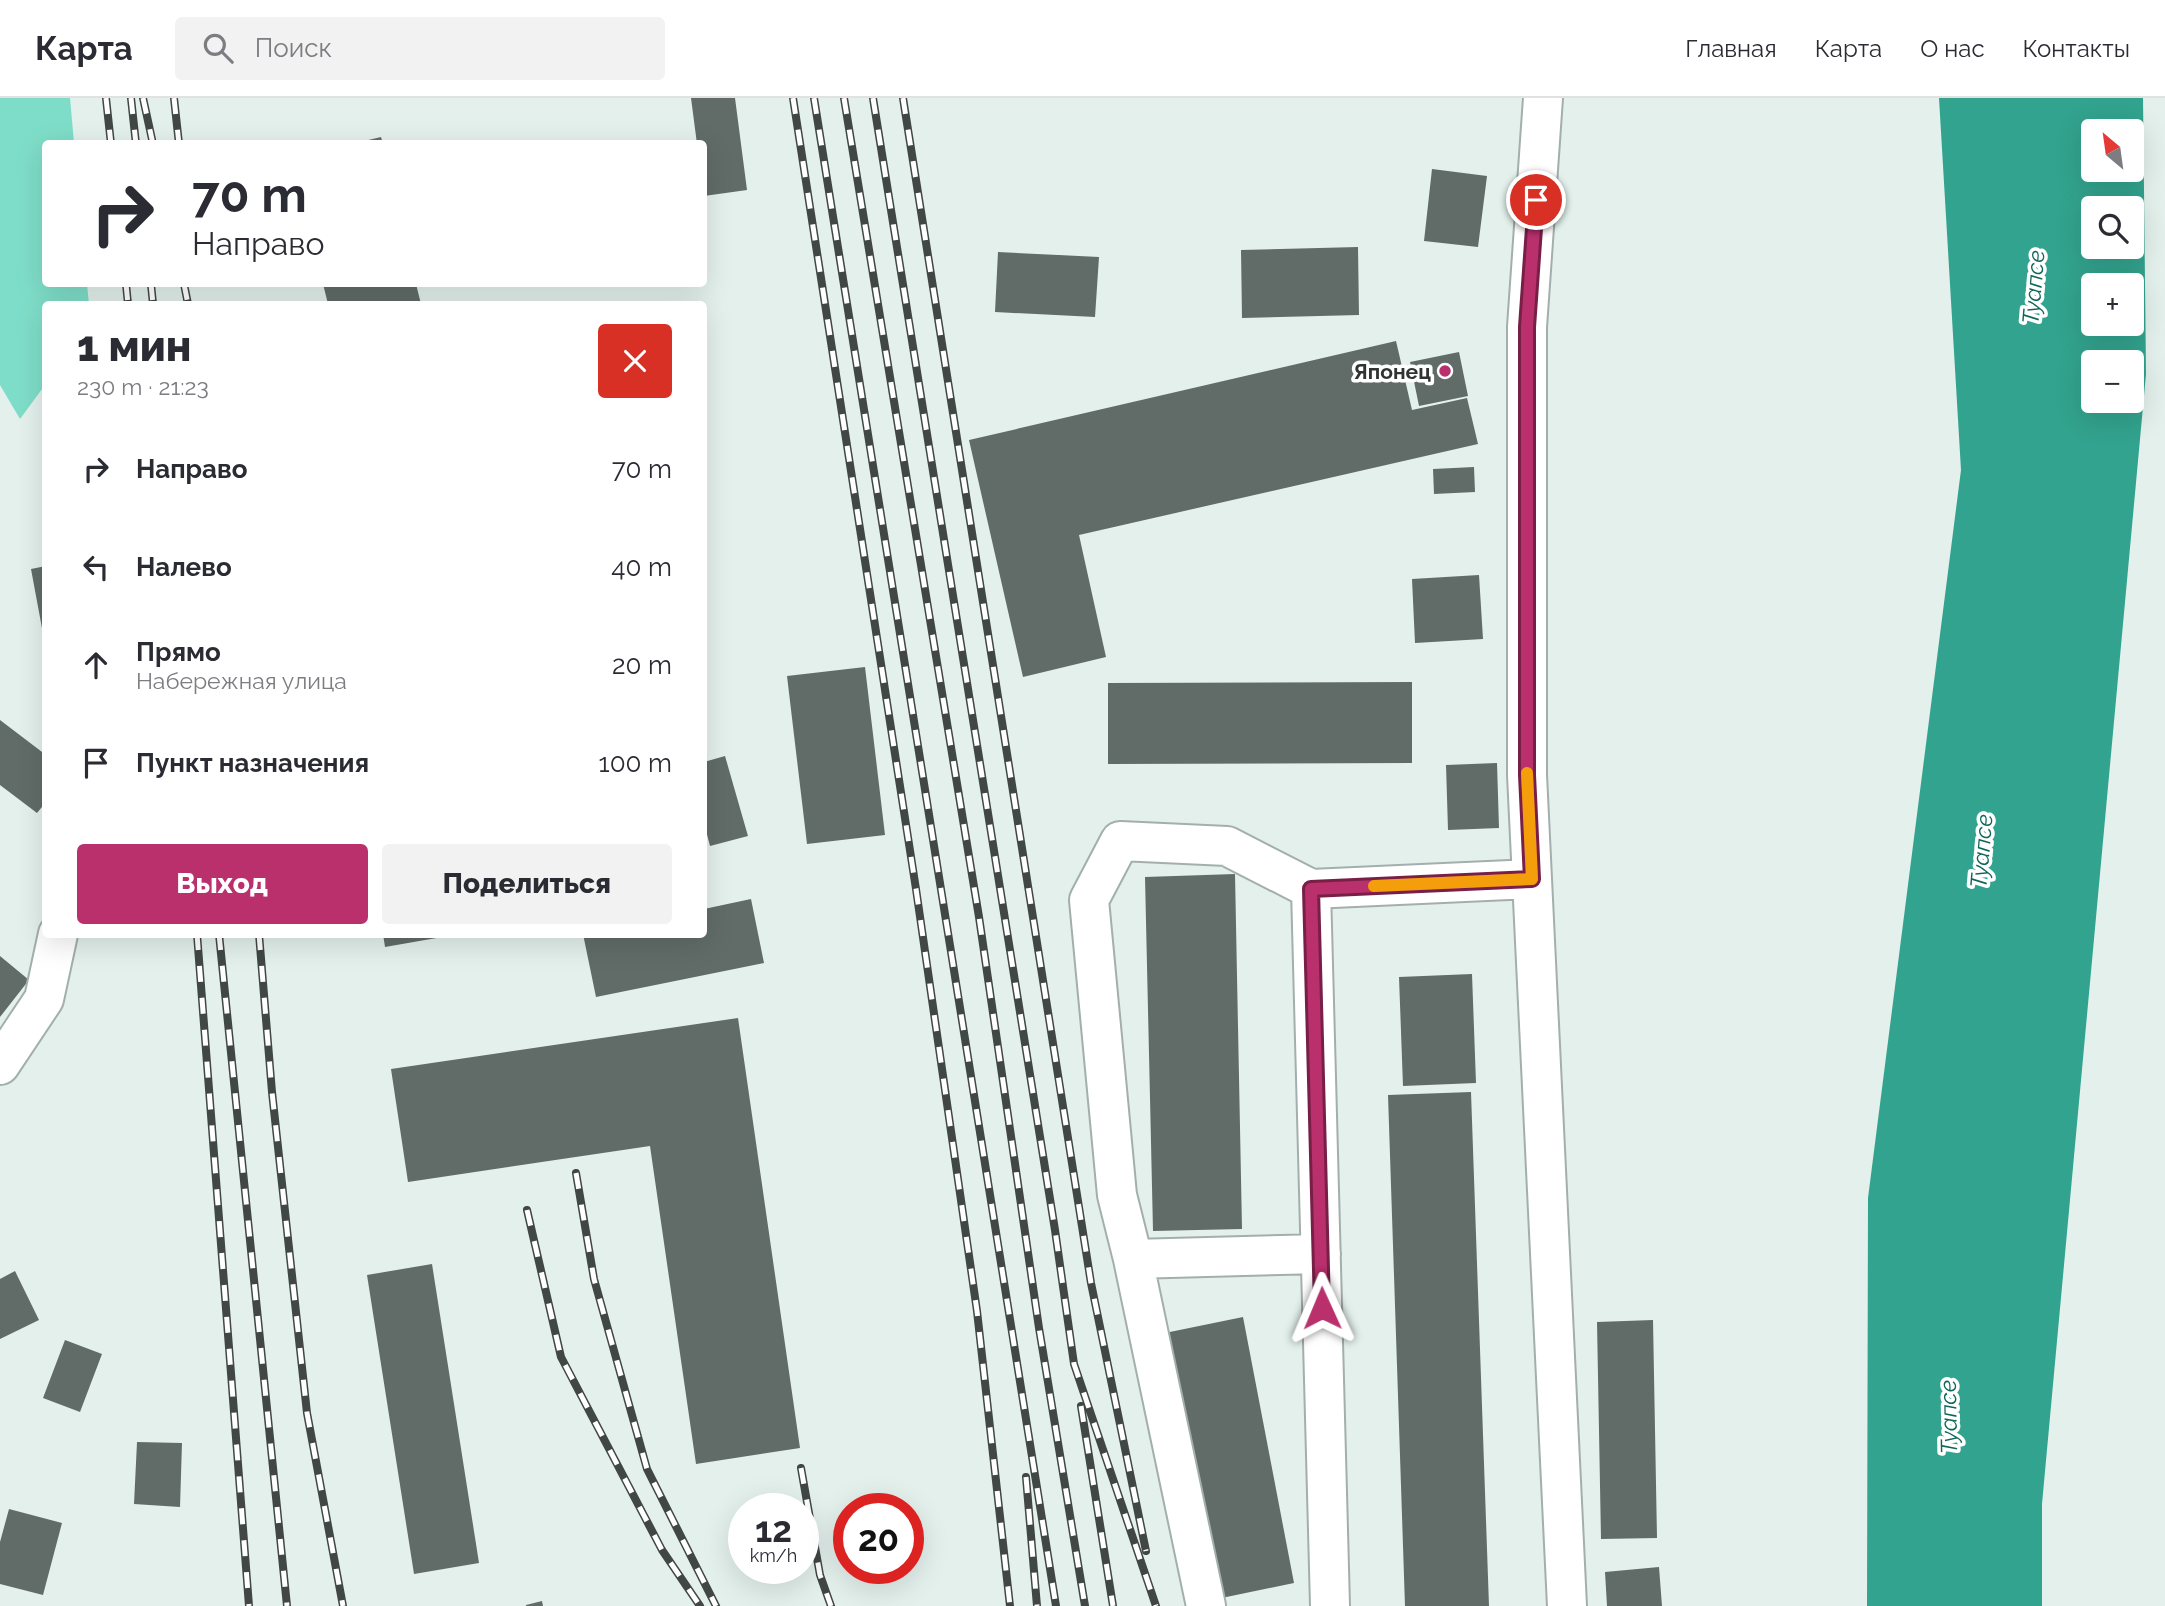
<!DOCTYPE html>
<html lang="ru">
<head>
<meta charset="utf-8">
<style>
  body { margin:0; font-family:Raleway,sans-serif; background:#f2f2f3; color:#2b2b33; height:100vh; display:flex; flex-direction:column; font-size:26px; white-space:nowrap }
  * { box-sizing:border-box; margin:0 }
  p { font-size:23px; color:#7c7c81 }
  .icon { flex:none; width:38px; height:38px; fill:none; stroke:currentColor; stroke-width:2; stroke-linecap:round; stroke-linejoin:round }
  .map { position:relative; flex:1; overflow:hidden }
  .sheet { position:absolute; left:42px; top:203px; width:665px; height:637px; display:flex; flex-direction:column; background:#fff; border-radius:7px; box-shadow:0 7px 28px #0002 }
  .sheet>* { flex:none }
  .banner { position:absolute; left:42px; top:42px; width:665px; height:147px; border-radius:7px; box-shadow:0 7px 28px #0002; background:#fff; color:#2b2b33; overflow:hidden }
  .needle { width:46px; rotate:331deg }
  .buttons { position:absolute; left:2081px; top:21px; display:grid; gap:14px }
  .buttons a { display:grid; place-items:center; width:63px; height:63px; border-radius:7px; background:#fff; box-shadow:0 7px 28px #0002; font-size:35px }
  .speed { position:absolute; left:728px; top:1395px; display:flex; gap:14px; font-size:35px; font-weight:700; text-align:center }
  .speed>* { display:grid; place-content:center; width:91px; height:91px; border-radius:50%; background:#fff; box-shadow:0 7px 28px #0002; line-height:1 }
  .speed small { font-size:18px; font-weight:400 }
  .speed .limit { border:10px solid #d22; background:#fff; color:#111 }
  .pin { position:absolute; display:grid; place-items:center; width:60px; height:60px; color:#fff; margin:-30px; border:4px solid #fff; border-radius:50%; box-shadow:0 2px 7px #0007 }
  .me { position:absolute; width:77px; margin:-38px; rotate:359deg; stroke-linejoin:round; filter:drop-shadow(0 0 5px #0008) }
  .turn { display:flex; align-items:center; gap:24px; height:147px; padding:0 35px; font-size:32px }
  .turn .icon { width:91px; height:91px; stroke-width:2.5 }
  .turn b { display:block; font-size:49px; line-height:60px }
  .round { display:grid; place-items:center; flex:none; width:74px; height:74px; border-radius:7px; background:#f2f2f3 }
  .summary { display:flex; align-items:center; justify-content:space-between; height:119px; padding:0 35px }
  h1 { font-size:42px; font-weight:800; line-height:52px }
  .cta { display:flex; gap:14px; margin-top:auto; padding:14px 35px }
  .cta a { flex:1; height:80px; border-radius:7px; background:#b9306d; color:#fff; font-size:28px; font-weight:800; line-height:80px; text-align:center }
  .cta a+a { background:#f2f2f3; color:#2b2b33 }
  ul { padding:0; list-style:none }
  li { display:flex; align-items:center; gap:21px; height:98px; padding:0 35px }
  li div { flex:1 }
  li b { display:block; font-size:26px }
  li em { font-style:normal }
  header { display:flex; align-items:center; gap:42px; box-sizing:border-box; height:98px; padding:0 35px; background:#fff; border-bottom:2px solid #e1e1e2 }
  header strong { font-size:33px }
  nav { display:flex; gap:38px; margin-inline-start:auto; font-size:24px }
  .search { width:490px; height:63px; background:#f2f2f3; display:flex; align-items:center; gap:18px; box-sizing:border-box; padding:0 24px; border-radius:7px; color:#7c7c81; font-size:26px }
  .map>svg:first-child { display:block }
</style>
</head>
<body>
<header>
<strong>Карта</strong>
<div class="search"><svg class="icon" aria-label="search" viewBox="0 0 24 24"><circle cx="10" cy="10" r="6"/><path d="M15 15l6 6"/></svg>Поиск</div>
<nav><a>Главная</a><a>Карта</a><a>О нас</a><a>Контакты</a></nav>
</header>
<div class="map">
<svg width="2165" height="1508" viewBox="0 0 2165 1508">
  <rect width="100%" height="100%" fill="#e3f0ec"/>
  <!-- green -->
  <path fill="#7eddc8" d="M0,0h70l4,45 -28,1v140h41l2,20h-43l-1,81 -25,34 -20,-34z"/>
  <!-- water -->
  <path fill="#32a38e" fill-rule="evenodd" d="M1939,0h204l3,276 -104,1130v102h-175l1,-408 93,-728zM2093,33h39v39h-39zM2093,110h39v39h-39zM2093,187h39v39h-39zM2093,264h39v39h-39z"/>
  <!-- building -->
  <path fill="#616c69" d="M691,0h44l12,92 -43,6v-52h-7z
    M381,39l2,7h-23v-2z
    M1432,71l55,7 -9,71 -54,-6z
    M1358,149l1,68 -117,3 -1,-68z
    M998,154l101,5 -4,60 -100,-5z
    M323,186h93l5,20h-93z
    M1396,243l16,69 55,-12 11,46 -399,91 27,122 -83,20 -54,-237z
    M1459,254l9,44 -49,10 -9,-44z
    M1474,369l1,25 -41,2 -1,-25z
    M46,468v72l-2,1 -13,-70z
    M1479,477l4,64 -68,4 -3,-64z
    M865,569l20,168 -78,9 -20,-168z
    M1412,584v81l-304,1v-81z
    M0,622l46,35v47l-9,11 -37,-28z
    M725,658l23,80 -38,10 -6,-23v-61z
    M1497,665l2,65 -51,2 -2,-65z
    M1235,776l7,355 -89,2 -8,-354z
    M751,801l13,64 -168,34 -13,-63h121v-25z
    M383,836h65v2l-63,11z
    M0,858l29,24 -29,37z
    M1472,876l4,109 -73,3 -4,-109z
    M738,920l62,430 -104,16 -46,-318 -242,36 -17,-113z
    M1471,994l18,514h-84l-17,-511z
    M432,1166l47,299 -65,11 -47,-299z
    M15,1173l24,49 -39,19v-60z
    M1243,1219l51,266 -82,17 -52,-266z
    M1653,1222l4,218 -56,1 -4,-217z
    M65,1242l37,14 -22,58 -37,-14z
    M137,1344l45,1 -2,64 -46,-3z
    M9,1411l53,14 -19,72 -43,-11v-42z
    M1659,1469l3,39h-55l-2,-34z
    M542,1503l1,5h-17v-1z"/>
  <g fill="none" stroke-linecap="round" stroke-linejoin="round">
    <defs>
      <path id="minor" d="M1543,0l-16,229v448l40,831
        M1311,791l19,717
        M0,967l44,-66 14,-65
        M1133,1161l188,-5
        M1206,1508l-73,-347 -16,-64 -28,-295 31,-59 107,5 84,43 221,-10"/>
    </defs>
    <!-- minor casing -->
    <use href="#minor" stroke="#a3afac" stroke-width="42"/>
    <!-- minor -->
    <use href="#minor" stroke="#fff" stroke-width="38"/>
    <defs>
      <path id="rail" d="M106,0l5,46
        M131,0l5,46
        M143,0l10,46
        M174,0l5,46
        M793,0l123,791 61,422 33,295
        M814,0l242,1508
        M844,0l135,819 60,411 46,278
        M873,0l182,1132 19,134 82,242
        M903,0l188,1185 55,268
        M126,186l2,20
        M151,186l2,20
        M184,186l4,20
        M197,836l52,672
        M219,836l68,672
        M259,836l13,158 35,321 36,193
        M576,1075l18,106 53,190 69,137
        M527,1112l34,147 101,193 38,56
        M1081,1308l32,200
        M801,1370l19,107 11,31
        M1026,1379l11,129"/>
    </defs>
    <!-- rail casing -->
    <use href="#rail" stroke="#414745" stroke-width="8"/>
    <!-- rail -->
    <use href="#rail" stroke="#fff" stroke-width="5" stroke-dasharray="16" stroke-linecap="butt"/>
  </g>
  <g fill="none" stroke-linecap="round" stroke-linejoin="round">
    <defs>
      <path id="route" d="M1322,1210l-11,-419 221,-10 -5,-104v-448l9,-127"/>
    </defs>
    <!-- route casing -->
    <use href="#route" stroke="#781f47" stroke-width="18"/>
    <!-- route -->
    <use href="#route" stroke="#b9306d" stroke-width="12"/>
    <!-- slow -->
    <path stroke="#f59e0b" stroke-width="12" d="M1374,788l158,-7 -5,-106"/>
  </g>
  <!-- markers -->
  <circle fill="#b9306d" stroke="#fff" stroke-width="2.5" cx="1445" cy="273" r="7"/>
  <g text-anchor="middle" dominant-baseline="central" stroke-width="7" stroke-linejoin="round" paint-order="stroke">
    <!-- poi labels -->
    <g font-size="21" font-weight="bold" fill="#2f3432" stroke="#fff" text-anchor="end">
      <text x="1431" y="273">Японец</text>
    </g>
    <!-- water labels -->
    <g font-size="23" font-style="italic" fill="#0e6658" stroke="#fff">
      <text transform="translate(2033 189) rotate(-85)">Туапсе</text>
      <text transform="translate(1981 753) rotate(-85)">Туапсе</text>
      <text transform="translate(1948 1319) rotate(-91)">Туапсе</text>
    </g>
  </g>
</svg>
<div class="buttons">
<a><svg class="needle" viewBox="-14 -14 28 28"><path d="M0-13l5 13h-10z" fill="#e53935"/><path d="M0 13l5-13h-10z" fill="#7c7c81"/></svg></a>
<a><svg class="icon" aria-label="search" viewBox="0 0 24 24"><circle cx="10" cy="10" r="6"/><path d="M15 15l6 6"/></svg></a>
<a>+</a>
<a>−</a>
</div>
<div class="speed"><div>12<small>km/h</small></div><div class="limit">20</div></div>
<div class="pin" style="left:1536px;top:102px;background:#d93025"><svg class="icon" aria-label="arrive" viewBox="0 0 24 24"><path d="M6 21V4h12l-3 4 3 4H6"/></svg></div>
<svg class="me" style="left:1322px;top:1210px" viewBox="-20 -20 40 40"><path d="M0-17L14 15 0 8-14 15z" fill="#b9306d" stroke="#fff" stroke-width="4"/></svg>
<div class="banner">
<div class="turn"><svg class="icon" aria-label="right" viewBox="0 0 24 24"><path d="M7 20v-9h11M14 6l5 5-5 5"/></svg><div><b>70 m</b>Направо</div></div>
</div>
<section class="sheet">
<div class="summary"><div><h1>1 мин</h1><p>230 m · 21:23</p></div><a class="round" style="background:#d93025;color:#fff"><svg class="icon" aria-label="close" viewBox="0 0 24 24"><path d="M6 6l12 12M18 6L6 18"/></svg></a></div>
<ul>
<li><svg class="icon" aria-label="right" viewBox="0 0 24 24"><path d="M7 20v-9h11M14 6l5 5-5 5"/></svg><div><b>Направо</b></div><em>70 m</em></li>
<li><svg class="icon" aria-label="left" viewBox="0 0 24 24"><path d="M17 20v-9H6M10 6l-5 5 5 5"/></svg><div><b>Налево</b></div><em>40 m</em></li>
<li><svg class="icon" aria-label="ahead" viewBox="0 0 24 24"><path d="M12 20V5M6 11l6-6 6 6"/></svg><div><b>Прямо</b><p>Набережная улица</p></div><em>20 m</em></li>
<li><svg class="icon" aria-label="arrive" viewBox="0 0 24 24"><path d="M6 21V4h12l-3 4 3 4H6"/></svg><div><b>Пункт назначения</b></div><em>100 m</em></li>
</ul>
<div class="cta"><a>Выход</a><a>Поделиться</a></div>
</section>
</div>
</body>
</html>
